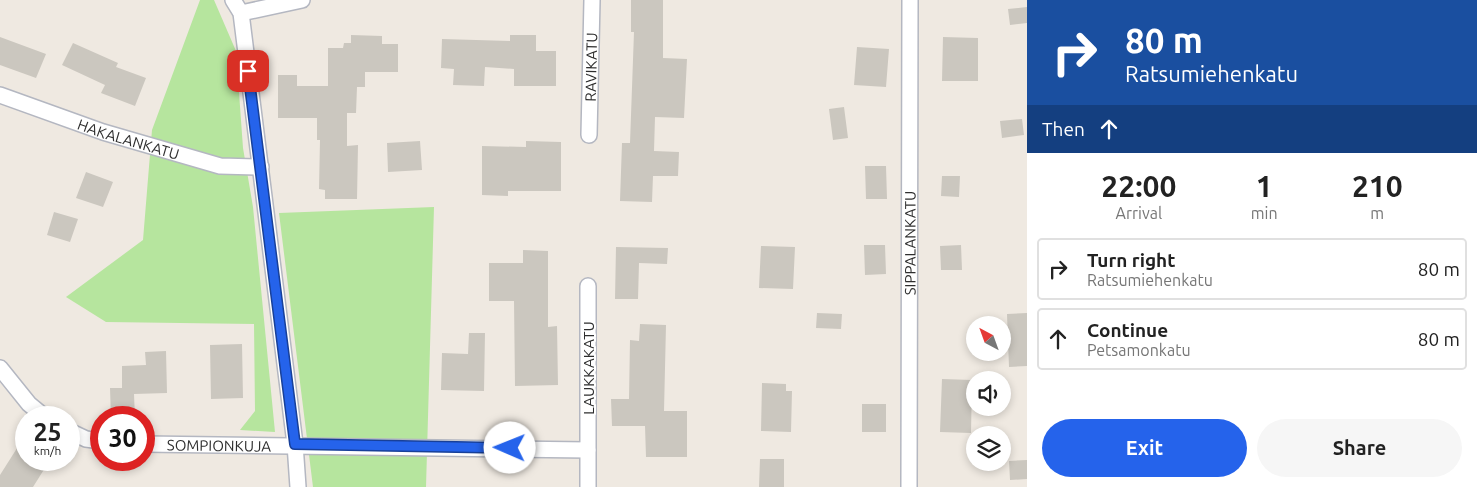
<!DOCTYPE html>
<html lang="en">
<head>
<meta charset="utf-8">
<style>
  body { margin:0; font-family:Ubuntu,sans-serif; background:#f6f6f6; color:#222; height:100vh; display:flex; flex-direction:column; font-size:19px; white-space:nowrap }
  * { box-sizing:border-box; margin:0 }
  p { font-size:16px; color:#767676 }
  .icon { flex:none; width:28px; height:28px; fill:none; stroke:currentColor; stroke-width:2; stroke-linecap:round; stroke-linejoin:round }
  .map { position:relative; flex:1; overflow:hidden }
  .details { display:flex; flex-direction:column; background:#fff; width:450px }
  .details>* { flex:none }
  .hud { background:#1a4fa0; color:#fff; overflow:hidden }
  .needle { width:32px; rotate:319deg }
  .fabs { position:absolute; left:966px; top:316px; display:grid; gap:10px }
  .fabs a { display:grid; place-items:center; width:45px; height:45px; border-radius:50%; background:#fff; box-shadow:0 2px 8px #0003; font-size:25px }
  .speed { position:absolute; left:15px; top:406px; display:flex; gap:10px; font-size:25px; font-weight:700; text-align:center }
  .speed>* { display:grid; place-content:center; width:65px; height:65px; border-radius:50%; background:#fff; box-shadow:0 2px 8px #0003; line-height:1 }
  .speed small { font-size:12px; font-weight:400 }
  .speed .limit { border:8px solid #d22; background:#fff; color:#111 }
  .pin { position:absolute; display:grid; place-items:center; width:42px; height:42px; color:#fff; margin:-21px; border-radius:10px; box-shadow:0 2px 8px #0006 }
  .me { position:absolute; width:55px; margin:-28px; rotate:271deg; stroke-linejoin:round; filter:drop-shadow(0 0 4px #0008) }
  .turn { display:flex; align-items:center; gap:18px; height:105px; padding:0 15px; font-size:22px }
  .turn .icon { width:65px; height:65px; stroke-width:2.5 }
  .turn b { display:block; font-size:35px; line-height:42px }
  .then { display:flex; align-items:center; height:48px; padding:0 15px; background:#0003; gap:10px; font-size:19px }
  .eta { display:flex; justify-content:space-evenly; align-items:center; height:85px; text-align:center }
  .eta b { font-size:30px; font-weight:600; line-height:35px }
  .button { display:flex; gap:10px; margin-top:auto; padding:10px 15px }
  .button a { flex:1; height:58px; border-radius:30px; background:#2563eb; color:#fff; font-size:20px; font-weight:600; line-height:58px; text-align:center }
  .button a+a { background:#f6f6f6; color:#222 }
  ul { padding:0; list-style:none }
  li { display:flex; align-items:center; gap:15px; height:62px; margin:0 10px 8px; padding:0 5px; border:2px solid #e0e0e0; border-radius:5px }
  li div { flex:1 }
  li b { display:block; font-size:19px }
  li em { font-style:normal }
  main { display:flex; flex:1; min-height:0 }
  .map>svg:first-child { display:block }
</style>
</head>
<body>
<main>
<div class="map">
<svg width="1027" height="487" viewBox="0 0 1027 487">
  <rect width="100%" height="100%" fill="#efe9e1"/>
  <!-- green -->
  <path fill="#b6e59e" d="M200,0h14l22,51 7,97 10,59 22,225 -35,-2 15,-19 -1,-87 -148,-2 -40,-25 77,-57 9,-110z
    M434,207l-8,280h-113l-34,-274z"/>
  <!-- building -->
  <path fill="#cbc7bf" d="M631,0h32v58l24,1 -3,59 -29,-1 -1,34 25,1 -1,24h-25l-1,26 -32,-1 2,-58h8l4,-111h-3z
    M1027,7v16l-17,2 -2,-16z
    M351,35l31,1v8h16v28h-33v15h-8l-1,26h-9v33l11,-1 -1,54h-32v-9l-6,-1 1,-49h-3v-22h-39v-43h19v11h31v-38h15l1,-5h7z
    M510,35h26v16h20v35h-42v-17l-29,-2 -1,19 -31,-1 1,-16 -13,-1 1,-29 68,2z
    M0,37l46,17 -10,24 -36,-13z
    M943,37l35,1v43h-36z
    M73,43l45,20 -2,4 30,11 -11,28 -34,-13 4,-8 -43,-20z
    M857,47l32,2 -3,38 -32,-2z
    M844,107l4,31 -15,2 -4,-31z
    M1022,119l2,16 -22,3 -2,-17z
    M420,141l2,29 -34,2 -1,-29z
    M526,141l35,1v49h-53v5l-26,-1v-49l44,1z
    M865,166h21l1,33h-21z
    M86,172l27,10 -10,25 -27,-9z
    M942,176h18l-1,21 -18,-1z
    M54,212l24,7 -8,23 -23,-7z
    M864,245h21l1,29 -21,1z
    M961,245l1,25h-21l-1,-24z
    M761,246l34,1 -2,42 -34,-1z
    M616,247l52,1 -1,16 -28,-1 -1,36h-23z
    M523,250l25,1v76l9,-1 1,59 -43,1 -1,-85h-25v-38h34z
    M817,313l25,1 -1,15 -25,-1z
    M1027,313v53l-18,1 -2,-53z
    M640,324l26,1 -2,86h23v46h-41l-1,-31h-33l-1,-27h18l1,-59 9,1z
    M469,333h16l-1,58 -43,-1 1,-37 26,1z
    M242,344l1,54 -32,1 -1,-54z
    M166,351l1,42 -33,1 1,24h-24l-1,-30h12v-22l24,-1 -1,-13z
    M942,379l30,1 -1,53 -31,-1z
    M762,383l24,1v7h6l-1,41 -30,-1z
    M862,404h24v28h-24z
    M26,434v26h24l-17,27h-33v-12z
    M760,459h24v28h-25z
    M1027,460v19l-17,1 -1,-19z"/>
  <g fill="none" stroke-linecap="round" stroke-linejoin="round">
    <defs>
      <g id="street">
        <path d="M233,0l8,13 54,431 3,43"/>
        <path d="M241,13l61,-13"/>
        <path id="s1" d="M0,95l103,37 117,34 41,1"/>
        <path id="s2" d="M589,135l3,-135"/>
        <path d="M0,368l29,36 17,14"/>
        <path d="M69,431l17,8 15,2"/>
        <path id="s3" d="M144,444l444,6v-164"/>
        <path d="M588,450v37"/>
        <path id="s4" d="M909,487l1,-487"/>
      </g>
    </defs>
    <!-- street casing -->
    <use href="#street" stroke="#b4b7c1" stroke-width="18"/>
    <!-- street -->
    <use href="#street" stroke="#fff" stroke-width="15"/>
  </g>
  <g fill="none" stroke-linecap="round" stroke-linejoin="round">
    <defs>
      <path id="route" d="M248,71l47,373 215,4"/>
    </defs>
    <!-- route casing -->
    <use href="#route" stroke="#184099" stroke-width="12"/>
    <!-- route -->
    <use href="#route" stroke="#2563eb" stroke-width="9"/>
  </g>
  <g text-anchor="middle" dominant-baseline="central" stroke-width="4" stroke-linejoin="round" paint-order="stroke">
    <!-- street labels -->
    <g font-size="15" fill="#2e2e2e" stroke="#fff">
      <text stroke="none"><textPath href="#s2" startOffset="68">RAVIKATU</textPath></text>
      <text stroke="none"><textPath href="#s1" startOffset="136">HAKALANKATU</textPath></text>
      <text stroke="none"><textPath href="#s4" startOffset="244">SIPPALANKATU</textPath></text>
      <text transform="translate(588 368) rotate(-90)">LAUKKAKATU</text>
      <text stroke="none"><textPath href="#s3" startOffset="75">SOMPIONKUJA</textPath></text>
    </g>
  </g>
</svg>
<div class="fabs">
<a><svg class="needle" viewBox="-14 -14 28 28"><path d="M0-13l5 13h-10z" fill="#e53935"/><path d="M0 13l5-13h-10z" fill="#767676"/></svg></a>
<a><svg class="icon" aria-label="sound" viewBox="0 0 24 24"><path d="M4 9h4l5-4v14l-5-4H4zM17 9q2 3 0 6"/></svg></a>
<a><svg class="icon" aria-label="layers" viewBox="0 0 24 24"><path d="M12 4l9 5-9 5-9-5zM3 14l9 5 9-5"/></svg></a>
</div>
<div class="speed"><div>25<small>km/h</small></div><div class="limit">30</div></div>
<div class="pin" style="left:248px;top:71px;background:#d93025"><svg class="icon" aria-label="arrive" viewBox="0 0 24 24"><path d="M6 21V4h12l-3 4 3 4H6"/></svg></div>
<svg class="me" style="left:510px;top:448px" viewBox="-20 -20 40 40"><circle r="19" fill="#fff"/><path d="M0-13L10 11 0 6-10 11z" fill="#2563eb"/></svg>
</div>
<section class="details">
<div class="hud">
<div class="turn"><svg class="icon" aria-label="right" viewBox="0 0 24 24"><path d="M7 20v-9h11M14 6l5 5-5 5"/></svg><div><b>80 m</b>Ratsumiehenkatu</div></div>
<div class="then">Then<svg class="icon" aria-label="ahead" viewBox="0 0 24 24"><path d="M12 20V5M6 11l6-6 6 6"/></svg></div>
</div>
<div class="eta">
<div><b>22:00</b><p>Arrival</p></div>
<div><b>1</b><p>min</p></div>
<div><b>210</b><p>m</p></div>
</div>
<ul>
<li><svg class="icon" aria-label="right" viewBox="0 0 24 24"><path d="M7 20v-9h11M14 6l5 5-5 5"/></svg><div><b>Turn right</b><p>Ratsumiehenkatu</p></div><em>80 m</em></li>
<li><svg class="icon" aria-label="ahead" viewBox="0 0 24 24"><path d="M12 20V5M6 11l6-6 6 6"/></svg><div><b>Continue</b><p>Petsamonkatu</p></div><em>80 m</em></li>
</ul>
<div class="button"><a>Exit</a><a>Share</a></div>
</section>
</main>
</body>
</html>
